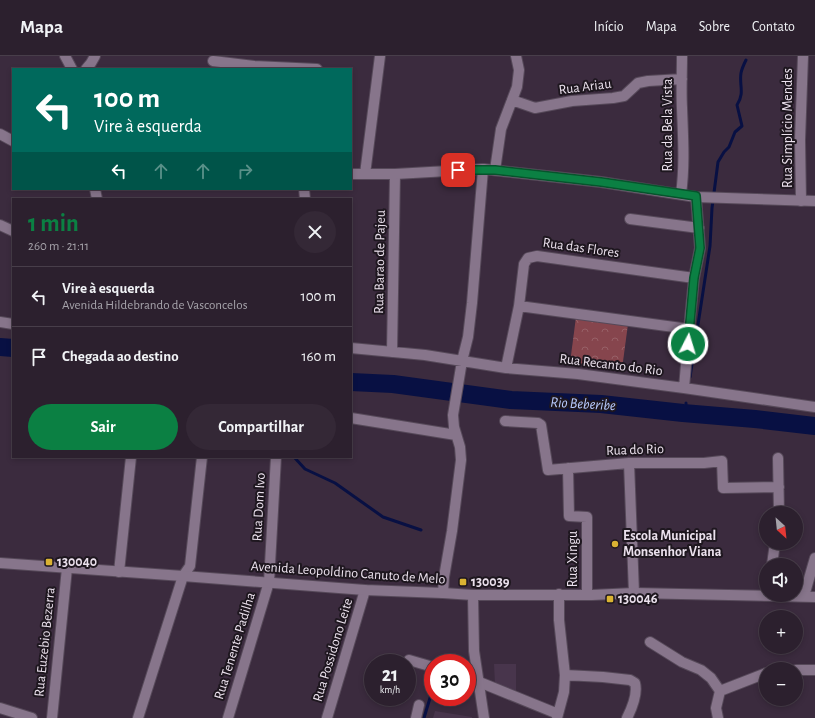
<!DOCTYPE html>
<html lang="pt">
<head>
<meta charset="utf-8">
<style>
  body { margin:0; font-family:"Alegreya Sans",sans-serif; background:#342836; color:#f1f3f6; height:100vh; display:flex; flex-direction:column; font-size:15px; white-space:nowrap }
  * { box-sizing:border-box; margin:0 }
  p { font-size:13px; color:#a6a3aa }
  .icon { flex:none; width:22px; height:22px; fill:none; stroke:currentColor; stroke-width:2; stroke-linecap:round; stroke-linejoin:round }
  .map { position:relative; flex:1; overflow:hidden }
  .details { position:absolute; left:12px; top:142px; width:340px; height:260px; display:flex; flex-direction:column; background:#2c202e; border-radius:0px; box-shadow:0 2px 6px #0003,0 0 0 1px #483e4a }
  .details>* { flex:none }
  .banner { position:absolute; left:12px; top:12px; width:340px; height:122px; border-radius:0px; box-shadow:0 2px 6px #0003,0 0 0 1px #483e4a; background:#00695c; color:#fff; overflow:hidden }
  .needle { width:26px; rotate:153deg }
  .tools { position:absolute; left:759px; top:450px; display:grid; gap:8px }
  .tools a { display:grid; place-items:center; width:44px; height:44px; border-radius:50%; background:#2c202e; box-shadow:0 2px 6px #0003,0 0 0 1px #483e4a; font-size:20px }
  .speed { position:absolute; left:364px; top:598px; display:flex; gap:8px; font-size:20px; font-weight:700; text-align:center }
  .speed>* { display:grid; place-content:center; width:52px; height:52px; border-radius:50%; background:#2c202e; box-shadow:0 2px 6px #0003,0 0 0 1px #483e4a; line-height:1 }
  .speed small { font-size:10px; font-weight:400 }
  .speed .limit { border:6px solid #d22; background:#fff; color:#111 }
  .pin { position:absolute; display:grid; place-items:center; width:34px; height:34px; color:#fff; margin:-17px; border-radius:8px; box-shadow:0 2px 6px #0006 }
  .me { position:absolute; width:44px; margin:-22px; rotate:5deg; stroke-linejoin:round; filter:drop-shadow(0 0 3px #0008) }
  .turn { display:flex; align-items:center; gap:14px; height:84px; padding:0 16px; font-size:18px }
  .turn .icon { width:52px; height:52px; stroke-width:2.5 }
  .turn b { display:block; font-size:28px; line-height:34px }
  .lanes { display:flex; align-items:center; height:38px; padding:0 16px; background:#0003; justify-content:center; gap:20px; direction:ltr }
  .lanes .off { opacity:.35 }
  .round { display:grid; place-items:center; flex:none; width:42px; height:42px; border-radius:21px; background:#342836 }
  .headline { display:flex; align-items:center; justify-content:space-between; height:68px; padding:0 16px }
  h1 { font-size:24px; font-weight:700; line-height:30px; color:#0b8043 }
  .action { display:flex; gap:8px; margin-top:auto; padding:8px 16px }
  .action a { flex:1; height:46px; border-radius:24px; background:#0b8043; color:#fff; font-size:16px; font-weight:700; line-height:46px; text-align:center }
  .action a+a { background:#342836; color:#f1f3f6 }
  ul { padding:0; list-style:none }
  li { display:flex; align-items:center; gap:12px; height:60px; padding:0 16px; border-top:1px solid #483e4a }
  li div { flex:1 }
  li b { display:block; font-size:15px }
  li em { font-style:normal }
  header { display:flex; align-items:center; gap:24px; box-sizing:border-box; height:56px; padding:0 20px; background:#2c202e; border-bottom:1px solid #483e4a }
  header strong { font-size:19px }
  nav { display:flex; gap:22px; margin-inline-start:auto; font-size:14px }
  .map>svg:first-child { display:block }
</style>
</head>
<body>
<header>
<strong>Mapa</strong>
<nav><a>Início</a><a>Mapa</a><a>Sobre</a><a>Contato</a></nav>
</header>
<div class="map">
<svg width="815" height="662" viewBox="0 0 815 662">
  <defs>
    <pattern id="park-crowns" width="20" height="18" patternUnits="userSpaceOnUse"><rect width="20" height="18" fill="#86454d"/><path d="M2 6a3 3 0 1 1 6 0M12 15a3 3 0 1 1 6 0" fill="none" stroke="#976067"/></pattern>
  </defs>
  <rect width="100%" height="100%" fill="#3b2b3e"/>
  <!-- built -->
  <path fill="#48354c" d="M494,608h22v29l-21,-9z
    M435,655l37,6v1h-39z"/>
  <!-- park -->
  <path fill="url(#park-crowns)" d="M576,261l52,7 -6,45 -52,-6z"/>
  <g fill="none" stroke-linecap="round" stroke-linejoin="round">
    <!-- stream -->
    <path stroke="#081043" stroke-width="3" d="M690,321l20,-131 2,-38 6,-46 6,-10 5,-5 6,-15 7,-6 -5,-21c8,-12 2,-20 4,-32 1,-5 3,-9 5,-13
      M686,347v11
      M294,401l11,12 30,14 48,34 38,13
      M424,662l9,-30"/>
    <!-- river -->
    <path stroke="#081043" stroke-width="18" d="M0,291l13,1
      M351,326l42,2 118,16 90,4 82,9 72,6 60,7"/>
    <defs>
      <path id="minor" d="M213,5l41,5 63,3
        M86,13l5,-6 4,-7
        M512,44l23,8 37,-7 41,-3 11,-2 14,-13 10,-2 34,-2
        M0,78l13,7
        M495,114l6,-41 16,-42 2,-17 -3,-14
        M365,118l15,-118
        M95,133l2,10
        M304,133l1,10
        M681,138c4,-29 2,-57 1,-86 -1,-17 0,-35 0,-52
        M801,145l-1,-61 3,-84
        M630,163l69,9
        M0,169l13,6
        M519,250l170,23
        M0,266l13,2
        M351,292l74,7 81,13 72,6 106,14 131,19
        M392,296l3,-178
        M506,312l13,-62 5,-42 4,-6 9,-2 157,22
        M684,332l5,-59 5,-51 6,-30 -4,-51
        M351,362l105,17
        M505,365l33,2 3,2 7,45 81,-7h75l18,-2 1,27 56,-1
        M778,402l1,55
        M629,407l5,130
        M568,412l1,48 18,1v77
        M772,509l3,-22
        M119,516l12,-115
        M443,537l1,-16 8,-46 9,-71 -1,-13 -6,-20 -1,-12 9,-54 6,-24 4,-34 11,-134
        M804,540l11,-38
        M650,586l32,20 19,8 10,8 9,13 -4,17 2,10
        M409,604l24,7
        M796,614h19
        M565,619l38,2 27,3 5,3c3,11 -3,25 -8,35
        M467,621l91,37
        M720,635l46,-18
        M0,652l32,10
        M52,662l15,-150
        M138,662l45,-142 7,-10 12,-109
        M228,662l41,-136 7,-125
        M327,662l38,-128
        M416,662l3,-13
        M557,662l7,-26 1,-17 -6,-55v-26"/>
      <path id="tertiary" d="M65,0l7,13
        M351,118h44l88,-5 118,13 95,15 119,4
        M0,507l183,13 182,14 78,3 30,2h119l42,-2 181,4
        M473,539l1,56 10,67"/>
    </defs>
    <!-- minor casing -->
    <use href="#minor" stroke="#564959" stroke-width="12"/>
    <!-- tertiary casing -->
    <use href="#tertiary" stroke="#564959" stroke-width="12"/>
    <!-- minor -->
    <use href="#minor" stroke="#87758b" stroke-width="10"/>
    <!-- tertiary -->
    <use href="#tertiary" stroke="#87758b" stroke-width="10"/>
  </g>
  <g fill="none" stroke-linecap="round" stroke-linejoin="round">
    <defs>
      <path id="route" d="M458,114h37l106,12 95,14 4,52 -6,30 -6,66"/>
    </defs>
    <!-- route casing -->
    <use href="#route" stroke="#07532c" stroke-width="10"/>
    <!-- route -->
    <use href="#route" stroke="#0b8043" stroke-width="7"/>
  </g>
  <!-- markers -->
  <g fill="#dab333" stroke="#1e171f" stroke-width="1.5">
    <circle cx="615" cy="488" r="4"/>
    <rect x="45" y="502" width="8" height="8" rx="2"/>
    <rect x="459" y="522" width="8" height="8" rx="2"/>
    <rect x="606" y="539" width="8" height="8" rx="2"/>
  </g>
  <g text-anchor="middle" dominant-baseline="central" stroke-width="4" stroke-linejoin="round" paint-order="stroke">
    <!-- street labels -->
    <g font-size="14" fill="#ebe1ed" stroke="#1e171f">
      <text transform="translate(585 31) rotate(-7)">Rua Ariau</text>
      <text transform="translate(668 69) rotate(-90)">Rua da Bela Vista</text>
      <text transform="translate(788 72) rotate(-90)">Rua Simplício Mendes</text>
      <text transform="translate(581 192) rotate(8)">Rua das Flores</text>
      <text transform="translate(380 206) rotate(-89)">Rua Barao de Pajeu</text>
      <text transform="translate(611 309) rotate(7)">Rua Recanto do Rio</text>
      <text transform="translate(635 394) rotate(-2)">Rua do Rio</text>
      <text transform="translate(259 451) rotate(-87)">Rua Dom Ivo</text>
      <text transform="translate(573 503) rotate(-90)">Rua Xingu</text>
      <text transform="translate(348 517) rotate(4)">Avenida Leopoldino Canuto de Melo</text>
      <text transform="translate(45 586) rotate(-84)">Rua Euzebio Bezerra</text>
      <text transform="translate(235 590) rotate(-73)">Rua Tenente Padilha</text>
      <text transform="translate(333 594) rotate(-73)">Rua Possidono Leite</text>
    </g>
    <!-- poi labels -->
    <g font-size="14" font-weight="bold" fill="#ebe1ed" stroke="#1e171f" text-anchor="start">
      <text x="623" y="480">Escola Municipal<tspan x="623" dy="16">Monsenhor Viana</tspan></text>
      <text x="57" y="506">130040</text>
      <text x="471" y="526">130039</text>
      <text x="618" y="543">130046</text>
    </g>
    <!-- water labels -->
    <g font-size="15" font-style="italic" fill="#b8cbff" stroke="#1e171f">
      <text transform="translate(583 348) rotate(3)">Rio Beberibe</text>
    </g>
  </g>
</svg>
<div class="tools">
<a><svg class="needle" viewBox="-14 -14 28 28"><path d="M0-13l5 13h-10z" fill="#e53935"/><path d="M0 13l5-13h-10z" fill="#a6a3aa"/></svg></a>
<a><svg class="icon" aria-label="sound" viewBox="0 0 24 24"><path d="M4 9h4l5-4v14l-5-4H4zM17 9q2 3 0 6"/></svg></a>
<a>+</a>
<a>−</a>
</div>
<div class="speed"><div>21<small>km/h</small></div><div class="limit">30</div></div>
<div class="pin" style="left:458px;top:114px;background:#d93025"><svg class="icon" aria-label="arrive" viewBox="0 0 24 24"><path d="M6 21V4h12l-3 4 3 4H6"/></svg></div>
<svg class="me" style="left:688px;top:288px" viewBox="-20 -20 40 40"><circle r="17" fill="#0b8043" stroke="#fff" stroke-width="3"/><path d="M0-11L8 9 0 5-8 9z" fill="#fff"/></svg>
<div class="banner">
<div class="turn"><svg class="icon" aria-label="left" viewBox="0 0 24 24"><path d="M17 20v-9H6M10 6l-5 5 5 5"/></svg><div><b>100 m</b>Vire à esquerda</div></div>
<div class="lanes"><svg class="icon" aria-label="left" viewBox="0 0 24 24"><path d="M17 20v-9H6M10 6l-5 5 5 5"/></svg><svg class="icon off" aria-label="ahead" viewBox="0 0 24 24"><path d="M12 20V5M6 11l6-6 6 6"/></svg><svg class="icon off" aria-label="ahead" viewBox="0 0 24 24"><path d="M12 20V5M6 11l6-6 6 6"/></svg><svg class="icon off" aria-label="right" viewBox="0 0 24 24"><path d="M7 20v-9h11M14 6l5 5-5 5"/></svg></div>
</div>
<section class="details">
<div class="headline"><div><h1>1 min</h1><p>260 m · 21:11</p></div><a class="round"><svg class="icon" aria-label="close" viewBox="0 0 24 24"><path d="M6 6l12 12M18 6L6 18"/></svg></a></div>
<ul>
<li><svg class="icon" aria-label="left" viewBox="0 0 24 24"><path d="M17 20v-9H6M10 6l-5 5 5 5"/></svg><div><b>Vire à esquerda</b><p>Avenida Hildebrando de Vasconcelos</p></div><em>100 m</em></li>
<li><svg class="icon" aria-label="arrive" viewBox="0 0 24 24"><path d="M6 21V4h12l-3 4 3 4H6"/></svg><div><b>Chegada ao destino</b></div><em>160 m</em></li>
</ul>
<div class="action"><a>Sair</a><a>Compartilhar</a></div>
</section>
</div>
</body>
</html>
